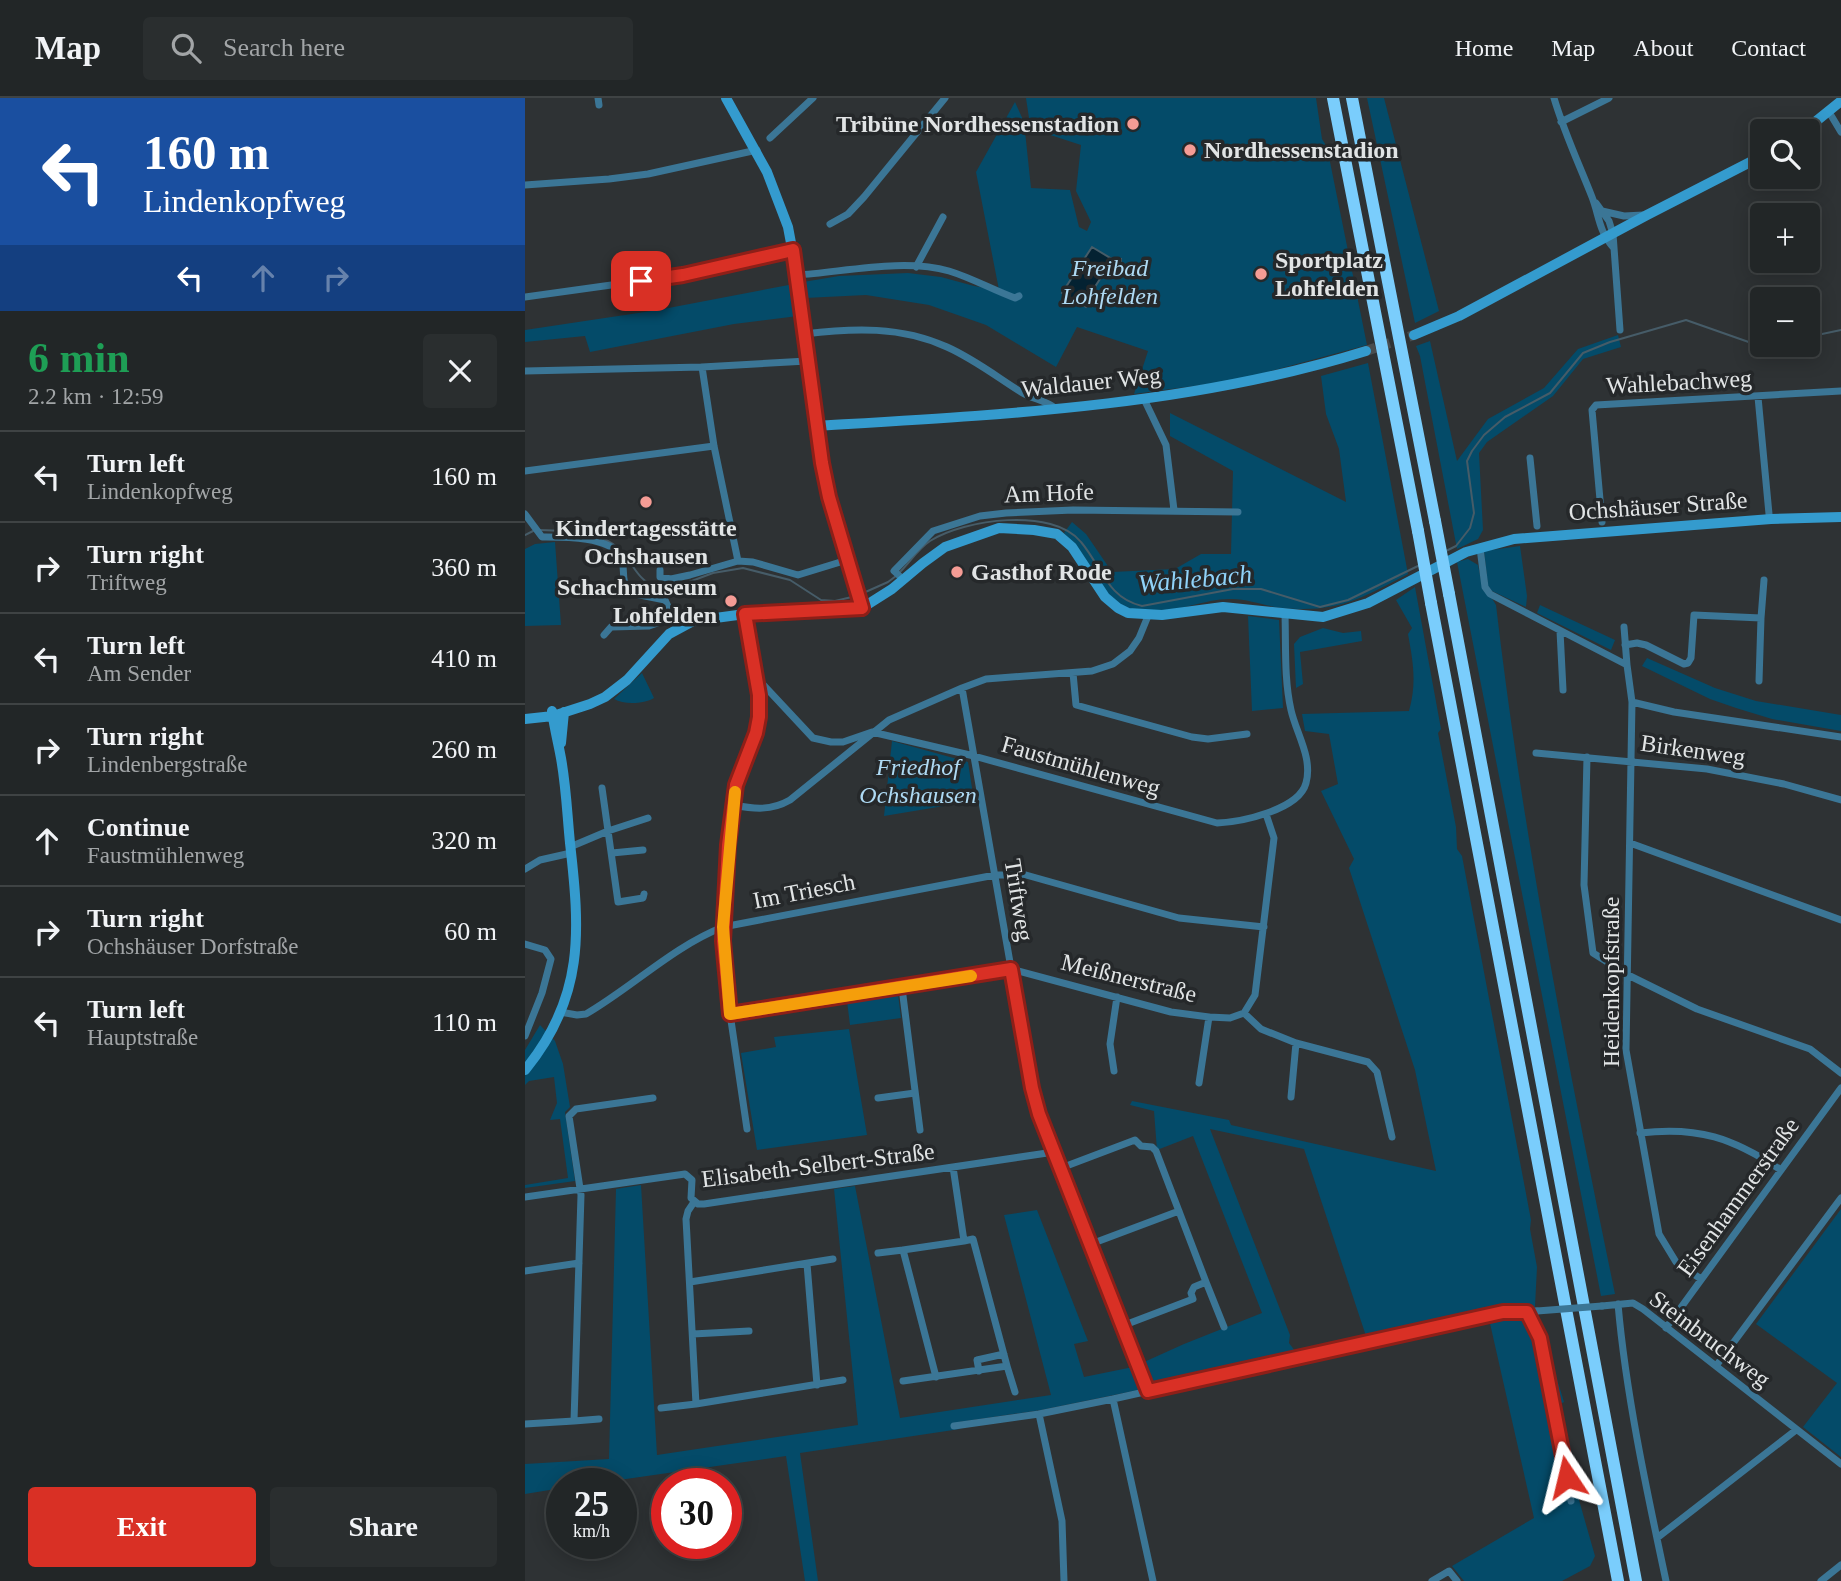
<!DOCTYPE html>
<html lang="en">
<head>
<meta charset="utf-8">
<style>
  body { margin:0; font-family:"Times New Roman",serif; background:#2a2e2f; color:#f1f3f6; height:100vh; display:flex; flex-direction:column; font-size:26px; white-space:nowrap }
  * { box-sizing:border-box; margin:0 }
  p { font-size:23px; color:#a2a5a7 }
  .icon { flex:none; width:38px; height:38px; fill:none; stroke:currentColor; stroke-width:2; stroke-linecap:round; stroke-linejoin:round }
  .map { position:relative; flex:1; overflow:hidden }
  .drawer { display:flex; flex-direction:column; background:#222627; width:525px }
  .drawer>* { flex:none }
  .banner { background:#1a4fa0; color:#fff; overflow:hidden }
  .tools { position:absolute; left:1225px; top:21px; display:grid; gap:14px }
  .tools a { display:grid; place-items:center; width:70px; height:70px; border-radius:7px; background:#222627; box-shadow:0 4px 18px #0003,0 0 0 2px #3f4344; font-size:35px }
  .speed { position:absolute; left:21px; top:1370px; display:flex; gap:14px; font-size:35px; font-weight:700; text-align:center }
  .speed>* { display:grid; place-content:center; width:91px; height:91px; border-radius:50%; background:#222627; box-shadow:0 4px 18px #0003,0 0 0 2px #3f4344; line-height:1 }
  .speed small { font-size:18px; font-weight:400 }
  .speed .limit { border:10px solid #d22; background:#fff; color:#111 }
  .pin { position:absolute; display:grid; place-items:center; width:60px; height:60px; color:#fff; margin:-30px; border-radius:14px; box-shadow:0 4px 10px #0006 }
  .me { position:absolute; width:77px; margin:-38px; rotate:350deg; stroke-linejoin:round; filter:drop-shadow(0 0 5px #0008) }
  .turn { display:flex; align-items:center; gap:24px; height:147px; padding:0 28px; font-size:32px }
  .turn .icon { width:91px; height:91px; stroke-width:2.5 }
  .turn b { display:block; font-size:49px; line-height:60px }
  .lanes { display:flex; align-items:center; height:66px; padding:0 28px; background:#0003; justify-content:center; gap:35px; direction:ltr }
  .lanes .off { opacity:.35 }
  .round { display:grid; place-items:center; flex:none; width:74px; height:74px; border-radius:7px; background:#2a2e2f }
  .head { display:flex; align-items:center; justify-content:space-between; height:119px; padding:0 28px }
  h1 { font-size:42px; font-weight:600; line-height:52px; color:#1e9e55 }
  .action { display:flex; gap:14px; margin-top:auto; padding:14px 28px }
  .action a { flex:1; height:80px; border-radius:7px; background:#d93025; color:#fff; font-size:28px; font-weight:600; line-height:80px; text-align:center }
  .action a+a { background:#2a2e2f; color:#f1f3f6 }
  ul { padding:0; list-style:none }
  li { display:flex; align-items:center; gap:21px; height:91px; padding:0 28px; border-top:2px solid #3f4344 }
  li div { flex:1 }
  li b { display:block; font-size:26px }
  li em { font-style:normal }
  header { display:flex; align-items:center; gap:42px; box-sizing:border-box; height:98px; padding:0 35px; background:#222627; border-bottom:2px solid #3f4344 }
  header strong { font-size:33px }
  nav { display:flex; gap:38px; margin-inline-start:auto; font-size:24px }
  .search { width:490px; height:63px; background:#2a2e2f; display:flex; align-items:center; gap:18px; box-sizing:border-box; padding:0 24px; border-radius:7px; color:#a2a5a7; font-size:26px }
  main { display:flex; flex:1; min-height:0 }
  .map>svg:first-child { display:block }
</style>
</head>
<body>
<header>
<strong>Map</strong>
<div class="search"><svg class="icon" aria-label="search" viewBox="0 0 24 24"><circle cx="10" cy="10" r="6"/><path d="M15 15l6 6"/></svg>Search here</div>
<nav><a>Home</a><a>Map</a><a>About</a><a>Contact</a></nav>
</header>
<main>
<section class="drawer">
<div class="banner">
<div class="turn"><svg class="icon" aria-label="left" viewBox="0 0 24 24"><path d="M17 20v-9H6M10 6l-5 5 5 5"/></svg><div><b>160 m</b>Lindenkopfweg</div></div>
<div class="lanes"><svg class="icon" aria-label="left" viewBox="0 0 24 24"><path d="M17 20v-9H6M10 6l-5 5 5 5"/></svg><svg class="icon off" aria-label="ahead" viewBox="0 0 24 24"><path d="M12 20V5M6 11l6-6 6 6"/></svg><svg class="icon off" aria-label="right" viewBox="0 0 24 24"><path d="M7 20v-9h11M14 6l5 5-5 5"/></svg></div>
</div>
<div class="head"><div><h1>6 min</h1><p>2.2 km · 12:59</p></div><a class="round"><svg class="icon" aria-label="close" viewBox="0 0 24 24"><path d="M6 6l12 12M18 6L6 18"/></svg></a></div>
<ul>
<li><svg class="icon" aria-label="left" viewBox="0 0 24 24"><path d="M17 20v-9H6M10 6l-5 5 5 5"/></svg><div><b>Turn left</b><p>Lindenkopfweg</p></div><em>160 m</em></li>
<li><svg class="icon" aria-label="right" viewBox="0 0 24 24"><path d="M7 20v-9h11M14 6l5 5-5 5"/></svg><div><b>Turn right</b><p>Triftweg</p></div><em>360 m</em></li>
<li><svg class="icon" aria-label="left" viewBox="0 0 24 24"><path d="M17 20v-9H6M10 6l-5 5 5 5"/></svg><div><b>Turn left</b><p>Am Sender</p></div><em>410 m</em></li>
<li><svg class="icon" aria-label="right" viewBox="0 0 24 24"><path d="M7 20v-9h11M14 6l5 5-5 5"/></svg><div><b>Turn right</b><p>Lindenbergstraße</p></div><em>260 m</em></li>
<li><svg class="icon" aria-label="ahead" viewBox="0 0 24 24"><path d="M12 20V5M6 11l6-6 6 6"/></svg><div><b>Continue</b><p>Faustmühlenweg</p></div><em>320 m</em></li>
<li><svg class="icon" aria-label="right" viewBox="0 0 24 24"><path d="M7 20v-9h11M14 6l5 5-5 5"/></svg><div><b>Turn right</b><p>Ochshäuser Dorfstraße</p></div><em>60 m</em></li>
<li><svg class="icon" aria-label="left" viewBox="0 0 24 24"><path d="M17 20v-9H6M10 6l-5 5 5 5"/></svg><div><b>Turn left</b><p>Hauptstraße</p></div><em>110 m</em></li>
</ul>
<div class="action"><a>Exit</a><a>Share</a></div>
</section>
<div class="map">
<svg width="1316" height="1483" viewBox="0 0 1316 1483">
  <rect width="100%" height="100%" fill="#2e3234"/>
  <!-- green -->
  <path fill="#044b69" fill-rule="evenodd" d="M501,0h290l6,41 5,8 40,198 -129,35 -104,14 14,-43 -71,-24 -21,40 -70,-42 -57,-20 -63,-10 -61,3 -2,-16 36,-6 69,-3 33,4 33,9 25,4 -23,-118 39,-70 9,20 7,66 39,2 9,37 8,4 4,-9 -15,-31 5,-46 -43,-14 -9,-13z
    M842,0h17l55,213 -24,12z
    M269,186l4,32 -64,8 -144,28 -5,-16 -60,6v-12l133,-20z
    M1093,237l3,12 -38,12 -30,37 -66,46 -8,11 4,77 -5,9 -21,10 -37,-193 -4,-10 14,-5 27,120 31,-42 56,-31 34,-39z
    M843,265l40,211c-48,25 -70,39 -126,34 -18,-2 -36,-10 -53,-9 -29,0 -72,22 -100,10 -32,-14 -42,-52 -65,-76l8,-11 14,12 26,38 63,-3 26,-15h30l2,-83 -63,-35v-23l176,89 -7,-53 -13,-35 -5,-38z
    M30,444l6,83 -36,1v-77l10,-5z
    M995,448l7,50 -1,11 -34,-16 -4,-5 -4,-35z
    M943,461l10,6 5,25 8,7 5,8c27,231 72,461 119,689l-14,2 -144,-734z
    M890,489l26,142 -3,4 18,94 1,22 5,7 69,364 -1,9 7,38 -2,40 29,95 -4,2 21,88 -4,1 18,63 -5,10 -28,15h-98l-12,-15 82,-48 -45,-199 -330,75 -1,-11 -15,6 -102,21 -82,12 1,7 -160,24 18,128h-13l-19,-125 -195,28h-29v4l-37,6v-30l84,-5 7,-270 25,-4 16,270 201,-30 -24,-236 21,-3 45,232 151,-23 -47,-180 33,-5 49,126 2,5 -14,3 10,33 49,-10 51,-23 78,-31 -69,-177 -36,14 -3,-39 -24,-6 2,-4 97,19 2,5 205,46 -21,-101 -66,-202 5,-9 -33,-68 17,-7 -9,-50 -24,-3 -3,-17 107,-3c8,-29 4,-49 -1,-77l4,-6 -16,-28zM685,1031l94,20 62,187 -71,15 -6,-8 1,-8z
    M1015,507l75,35 -4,10 -74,-37z
    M723,518l31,4 4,88 -31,3z
    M798,530l20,5 18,-2 1,10 -62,11 3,32 -7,4 -2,-44 6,-7z
    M1122,560l68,30 41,13 85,14v16l-69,-12 -36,-11 -26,-9 -68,-33z
    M117,575l12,25c-10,6 -30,7 -40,1z
    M367,643l76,21 6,39 -90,15z
    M373,896l3,24 -51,7 -3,-24z
    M15,927l15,16 8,23 7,43 -5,5 10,69 -50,7v-3l43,-7 -8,-59 -10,1 7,-17 -3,-26 -25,4 -4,4v-35z
    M324,931l18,106 -110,15 -16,-97 35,-6 -2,-10z
    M1316,1111v248l-38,-30 34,-44 -81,-59z"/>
  <!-- water -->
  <path fill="#042232" stroke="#465c68" stroke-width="2" d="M567,149l20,12h9v14l-19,3 -15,23 3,2 -4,6 -24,-14z"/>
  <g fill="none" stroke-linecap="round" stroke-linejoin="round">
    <!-- stream -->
    <path stroke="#465c68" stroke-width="2" d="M1283,239l33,-7
      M14,432c25,1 61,0 80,19 17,17 14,26 38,40l24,-4 32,-12 30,-5 47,12 31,20 14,1 21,-5
      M0,437l8,-4
      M921,453l10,-5 14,-18 4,-15 -7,-52 5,-10 12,-16 21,-18 45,-24 33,-40 27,-11 76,-22 74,26 9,-1
      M375,474c10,-10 18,-23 30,-31 34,-22 123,-34 151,1 21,25 26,56 61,64l91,-17h28l59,18 28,-7 72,-35
      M336,496l27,-12 8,-6"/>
    <!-- secondary-tunnel -->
    <path stroke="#494d4f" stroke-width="10" stroke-dasharray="10 5" stroke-linecap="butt" d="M841,253l48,-16"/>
    <!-- street -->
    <path stroke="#3b7696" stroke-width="7" d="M73,0l1,7
      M1029,0c10,34 25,66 38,99 7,18 7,35 21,50
      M1304,14l12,20
      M1036,24l48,-24
      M245,40l43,-40
      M0,87l84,-6 39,-5 109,-24
      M1071,105l13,18 4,13 7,96
      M1077,113l22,5 19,-1
      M305,126l18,-10 16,-17 81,-99
      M391,169l27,-50
      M272,177c47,-3 107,-17 152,-4 23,7 44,19 66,27l4,-2
      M0,199l158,-22 110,-25
      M279,236c49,-6 97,-8 143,13 27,12 50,30 74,45 11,7 24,8 34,16
      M177,269l12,79 24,115
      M0,273l177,-4 105,-6
      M1233,299l11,117
      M619,301l22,46 8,65
      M1005,360l7,68
      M0,373l189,-25
      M0,416l17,23c20,0 67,-1 78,19 7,13 -1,23 10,37l35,7 13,28
      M1077,424l-10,-112 4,-5 245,-14
      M955,450l5,39 5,7 137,71 5,37 -6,348 33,184 17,28 25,17
      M135,472v7l11,2 19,-4 48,-14 15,1 45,13 49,-15
      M379,482l-10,-9 39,-40 47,-15 26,-3 67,-3 165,2
      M220,516l10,62 58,62 18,4h12l29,-10 102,24 243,67c24,-1 82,-13 89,-40 7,-25 -10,-50 -15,-73 -7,-31 -5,-64 -6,-96
      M1236,520l3,-38
      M1099,529l3,38
      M1035,533l3,59
      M79,537l7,-8 38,-1 23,-8
      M1100,547l12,-2 9,2 38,19 4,-1 3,-5 3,-43 67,3 -2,63
      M548,575l3,32 116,32 16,2 39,-5
      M437,590l70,400 7,26 109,277
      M1107,604l42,10 167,25
      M1011,655l171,16 77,15 57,16
      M1062,659l-3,128 9,68 35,22 69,34 113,40 31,24
      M77,690l16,114 25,-4 1,-4
      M208,707c21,4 38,6 57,-5l99,-80 73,-32 24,-9 106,-8 21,-7 17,-13 9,-13 9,-22
      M1105,745l211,77
      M45,749l38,-16 40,-13
      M87,755l31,-3
      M0,771l15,-9 31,-7
      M0,846l20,6 6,9 -9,34 -17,43
      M377,890l18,142
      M35,914l17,3 9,-1c45,-26 88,-68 137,-87l272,-52h31l153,43 85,9
      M719,915l17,16 35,14 72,19 9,10 15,65
      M205,916l281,-45 160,43 38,5 21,1 14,-5 11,-18 19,-157 -8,-24
      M589,973l-4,-27 7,-47
      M674,985l10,-66
      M766,999l5,-54
      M353,1000l37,-5
      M222,1031l-19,-129 -5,-73 5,-83 8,-59 20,-52 3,-16 -3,-39
      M1115,1035c58,-7 93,5 141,37
      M536,1070l74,-28 6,6 11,1 4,4 50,131 -12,5 -3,6 2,6 -71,27
      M0,1099l160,-23 7,6 -1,18 7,6h6l350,-52
      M566,1146l88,-33
      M353,1155l25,-3
      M282,1166l10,121
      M0,1173l54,-8
      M165,1184l143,-23
      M681,1184l18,45
      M1093,1206c8,91 29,188 48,277
      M1077,1208l31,-3 10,6 198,155
      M1002,1214l13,26 31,163
      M1141,1230l175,-240
      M168,1236l56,-3
      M482,1268l8,26
      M1191,1268l125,-168
      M454,1273l-2,-11 27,-6
      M411,1279l-33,-127 61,-9
      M378,1283l104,-15 -34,-127 -9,2 -11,-74
      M588,1301l40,182
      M171,1306l147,-24
      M136,1310l35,-4 -10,-185 2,-8 6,-9
      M514,1316l23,107 2,60
      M49,1323l25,-2
      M0,1326l49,-3 7,-226 -12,-79 7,-7 77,-11
      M429,1328l85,-12 74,-15 390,-87 34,-1
      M1132,1440l139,-108
      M907,1483l17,-10 8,10
      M1296,1483l20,-16"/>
    <!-- secondary -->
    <path stroke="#349bce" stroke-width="10" d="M201,0l41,74 21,55 9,48 22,171 10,51 33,111
      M1279,33l37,-30
      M889,237l45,-19 188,-101 115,-59
      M291,328c183,-11 374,-20 550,-75
      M0,621l28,-3 37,-12 15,-7 22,-17 42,-46 24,-13 67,-9 102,-4 30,-19 31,-26 22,-16 54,-19 35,2 23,4 15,13 33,50 13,11 10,5 34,2 61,-8 100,10 45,-14 98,-51 48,-13 257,-20 70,-2
      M36,645l3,-31
      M0,972c60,-73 55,-139 45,-227 -3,-30 -4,-61 -10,-90 -3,-15 -6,-28 -8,-42"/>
    <!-- highway -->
    <path stroke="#7acdfc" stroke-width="12" d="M808,0l85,433
      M827,0l83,423
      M924,496l187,987
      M906,505l187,978"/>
    <!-- street-bridge -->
    <path stroke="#3b7696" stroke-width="7" d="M1012,1213l65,-5"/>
    <!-- highway-bridge -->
    <path stroke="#7acdfc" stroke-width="12" d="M910,423l14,73
      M893,433l13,72"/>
  </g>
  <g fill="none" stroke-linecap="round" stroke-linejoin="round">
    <defs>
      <path id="route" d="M116,183l42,-6 110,-25 29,213 7,34 33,111 -117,6 14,81v22l-3,16 -20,52 -8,60 -5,96 7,73 281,-45 21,119 7,26 109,277 355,-79h24l13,26 27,139"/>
    </defs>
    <!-- route casing -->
    <use href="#route" stroke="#8d1f18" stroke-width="18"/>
    <!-- route -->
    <use href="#route" stroke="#d93025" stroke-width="12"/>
    <!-- slow -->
    <path stroke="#f59e0b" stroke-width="12" d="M210,694l-12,135 7,87 241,-38"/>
  </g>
  <!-- markers -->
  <g fill="#f59c95" stroke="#25282a" stroke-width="2.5">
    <circle cx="608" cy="26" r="7"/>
    <circle cx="665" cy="52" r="7"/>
    <circle cx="736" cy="176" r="7"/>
    <circle cx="121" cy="404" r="7"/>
    <circle cx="432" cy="474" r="7"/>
    <circle cx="206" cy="503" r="7"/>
  </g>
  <g text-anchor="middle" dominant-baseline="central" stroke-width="7" stroke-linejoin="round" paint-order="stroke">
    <!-- poi labels -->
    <g font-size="24" font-weight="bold" fill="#e1e4e5" stroke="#25282a" text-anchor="start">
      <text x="594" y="26" text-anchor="end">Tribüne Nordhessenstadion</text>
      <text x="679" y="52">Nordhessenstadion</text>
      <text x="750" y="162">Sportplatz<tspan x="750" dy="28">Lohfelden</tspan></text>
      <text x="121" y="430" text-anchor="middle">Kindertagesstätte<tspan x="121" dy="28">Ochshausen</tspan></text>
      <text x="446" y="474">Gasthof Rode</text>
      <text x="192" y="489" text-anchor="end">Schachmuseum<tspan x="192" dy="28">Lohfelden</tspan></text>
    </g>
    <!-- park labels -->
    <g font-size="24" font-style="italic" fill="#aedaf4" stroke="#25282a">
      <text x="585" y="170">Freibad<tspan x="585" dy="28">Lohfelden</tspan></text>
      <text x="393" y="669">Friedhof<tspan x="393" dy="28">Ochshausen</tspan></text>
    </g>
    <!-- street labels -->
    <g font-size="24" fill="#e1e4e5" stroke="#25282a">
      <text transform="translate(566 284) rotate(-6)">Waldauer Weg</text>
      <text transform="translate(1154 284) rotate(-3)">Wahlebachweg</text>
      <text transform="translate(524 395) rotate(-2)">Am Hofe</text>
      <text transform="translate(1133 408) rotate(-4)">Ochshäuser Straße</text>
      <text transform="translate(1168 652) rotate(8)">Birkenweg</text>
      <text transform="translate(556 668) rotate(16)">Faustmühlenweg</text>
      <text transform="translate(279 793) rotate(-11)">Im Triesch</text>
      <text transform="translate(494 802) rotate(81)">Triftweg</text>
      <text transform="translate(604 880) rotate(14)">Meißnerstraße</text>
      <text transform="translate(1086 884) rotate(-90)">Heidenkopfstraße</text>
      <text transform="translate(293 1067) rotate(-7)">Elisabeth-Selbert-Straße</text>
      <text transform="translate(1213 1099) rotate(-54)">Eisenhammerstraße</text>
      <text transform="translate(1185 1241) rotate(37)">Steinbruchweg</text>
    </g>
    <!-- water labels -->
    <g font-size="26" font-style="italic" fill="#8fd2f8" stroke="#25282a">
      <text transform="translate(670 481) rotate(-5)">Wahlebach</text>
    </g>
  </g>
</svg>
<div class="tools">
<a><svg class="icon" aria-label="search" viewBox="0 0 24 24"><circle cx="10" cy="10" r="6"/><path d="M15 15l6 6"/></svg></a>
<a>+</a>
<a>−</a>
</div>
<div class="speed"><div>25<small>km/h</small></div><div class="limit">30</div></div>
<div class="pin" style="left:116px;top:183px;background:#d93025"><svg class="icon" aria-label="arrive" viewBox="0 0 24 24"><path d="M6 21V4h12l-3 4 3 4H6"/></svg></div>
<svg class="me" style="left:1042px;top:1379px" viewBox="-20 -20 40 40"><path d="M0-17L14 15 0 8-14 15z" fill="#d93025" stroke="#fff" stroke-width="4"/></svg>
</div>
</main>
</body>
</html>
